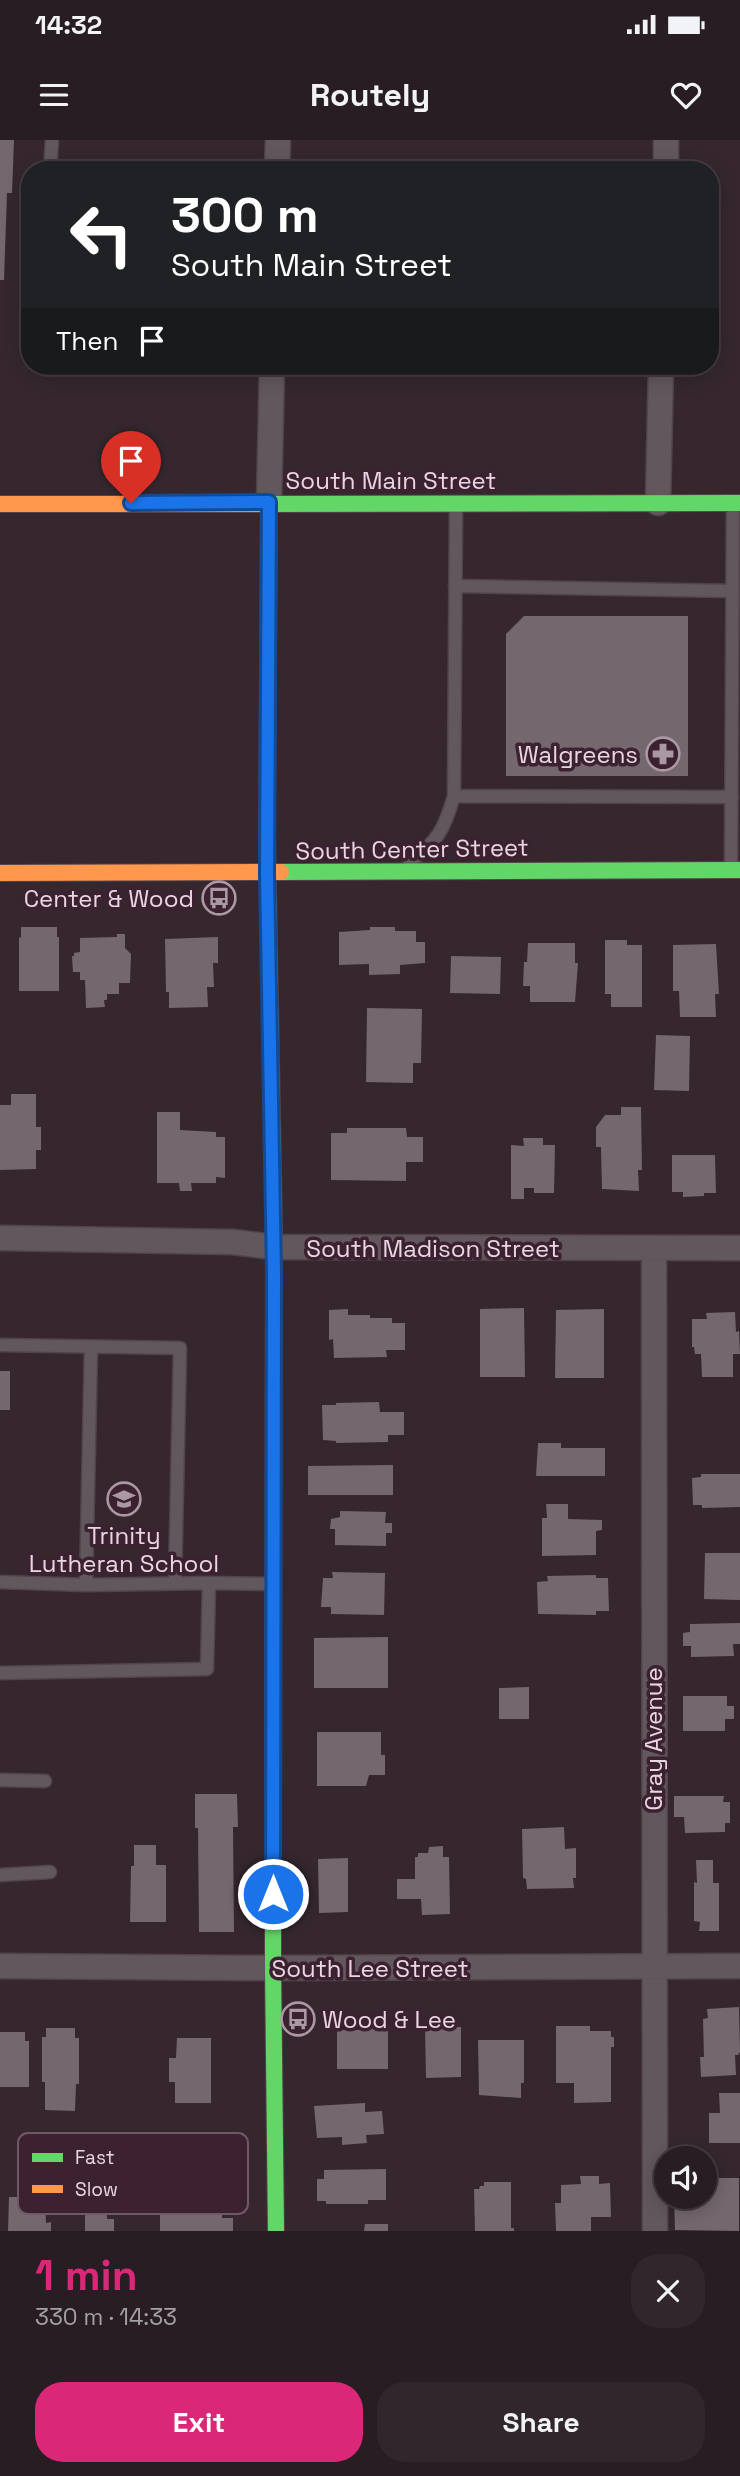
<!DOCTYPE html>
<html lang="en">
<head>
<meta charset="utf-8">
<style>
  body { margin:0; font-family:"Space Grotesk",sans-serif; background:#30262b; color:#f1f3f6; height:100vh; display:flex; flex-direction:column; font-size:26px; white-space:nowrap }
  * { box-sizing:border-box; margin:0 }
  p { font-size:23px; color:#a5a2a6 }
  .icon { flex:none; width:38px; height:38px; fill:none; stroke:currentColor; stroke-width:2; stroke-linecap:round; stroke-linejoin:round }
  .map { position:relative; height:2091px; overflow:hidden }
  .sheet { display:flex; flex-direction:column; background:#281d23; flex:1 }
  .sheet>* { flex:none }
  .hud { position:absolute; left:21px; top:21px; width:698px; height:214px; border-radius:28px; box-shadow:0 4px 18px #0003,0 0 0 2px #443b41; background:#202124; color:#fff; overflow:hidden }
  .tools { position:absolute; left:654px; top:2006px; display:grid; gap:14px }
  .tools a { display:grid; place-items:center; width:63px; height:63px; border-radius:50%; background:#281d23; box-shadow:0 4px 18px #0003,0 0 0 2px #443b41; font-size:35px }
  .pin { position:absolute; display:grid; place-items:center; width:60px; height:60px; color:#fff; margin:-72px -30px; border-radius:50% 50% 50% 0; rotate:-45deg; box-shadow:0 0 7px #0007 }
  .pin .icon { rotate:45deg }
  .me { position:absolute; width:77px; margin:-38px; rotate:0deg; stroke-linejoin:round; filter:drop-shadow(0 0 5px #0008) }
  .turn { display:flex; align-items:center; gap:24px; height:147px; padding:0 35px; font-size:32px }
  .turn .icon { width:91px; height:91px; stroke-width:2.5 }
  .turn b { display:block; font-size:49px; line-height:60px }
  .then { display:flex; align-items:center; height:66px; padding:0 35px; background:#0003; gap:14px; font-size:26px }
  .round { display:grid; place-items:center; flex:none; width:74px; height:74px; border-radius:28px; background:#30262b }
  .summary { display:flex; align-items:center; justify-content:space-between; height:119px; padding:0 35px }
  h1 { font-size:42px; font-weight:600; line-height:52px; color:#db2777 }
  .primary-button { display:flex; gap:14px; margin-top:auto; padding:14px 35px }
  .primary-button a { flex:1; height:80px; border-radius:28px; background:#db2777; color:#fff; font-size:28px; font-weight:600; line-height:80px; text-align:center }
  .primary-button a+a { background:#30262b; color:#f1f3f6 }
  .status { display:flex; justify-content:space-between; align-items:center; height:49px; padding:0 35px; background:#281d23; direction:ltr }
  .status svg { height:19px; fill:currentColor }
  header { display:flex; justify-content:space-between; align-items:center; height:91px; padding:0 35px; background:#281d23; font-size:32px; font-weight:600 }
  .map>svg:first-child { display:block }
</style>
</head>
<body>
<div class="status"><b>14:32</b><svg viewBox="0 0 49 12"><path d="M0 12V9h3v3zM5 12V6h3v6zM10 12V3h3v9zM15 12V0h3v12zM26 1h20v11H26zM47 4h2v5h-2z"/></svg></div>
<header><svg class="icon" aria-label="menu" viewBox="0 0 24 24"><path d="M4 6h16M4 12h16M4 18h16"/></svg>Routely<svg class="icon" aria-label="heart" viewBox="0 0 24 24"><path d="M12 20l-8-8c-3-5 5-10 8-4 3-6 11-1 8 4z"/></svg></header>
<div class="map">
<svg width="740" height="2091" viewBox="0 0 740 2091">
  <rect width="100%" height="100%" fill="#36272f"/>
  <!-- building -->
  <path fill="#74676e" d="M0,0h14l-2,53h-5l-3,87h-4z
    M524,476h164v160h-182v-142z
    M21,787h36v10h2v54h-40v-54l2,1z
    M370,787h25v4h21v11h9v21l-25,2v9l-31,1v-11l-30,1v-33l31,-2z
    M117,794h8v14l6,6 -1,29h-11v11h-12v6h-3l1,7 -19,1 -1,-28h-5v-8h-7l-1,-16h2v-3l6,-1v-14l37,-1z
    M218,797v26h-5l1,24h-7l1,20 -39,1v-16h-3l-1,-53z
    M605,800h22v5h15v62h-31v-13h-6z
    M528,803h47v20h3l-3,39h-45v-16h-7l1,-24h3z
    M716,804l3,50h-4l1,23h-36l-1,-26h-6v-46z
    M451,816l50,1 -1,37 -50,-1z
    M367,868l55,1 -1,54h-8v20l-47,-1z
    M656,895l34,1 -1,55 -35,-1z
    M11,954h25v33h5v23h-5v19l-36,1v-65h11z
    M621,967h20l1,63h-4l1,21 -37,-2 -1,-42h-5v-20l9,-12h16z
    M157,972h23v18l36,2v5h9v41l-9,-1v6h-25l1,8h-12l-1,-8h-22z
    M347,988h59l1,9h16v25h-17v19l-75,-1v-47h16z
    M523,998h20v7h12l-1,48h-20v-5h-10v11h-13v-54l13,1z
    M672,1015h43l1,38h-12v3l-21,1v-5h-11z
    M524,1168l1,69h-45v-68z
    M348,1169v6h22v3h22v5h13v27h-19l1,7 -53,1 -1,-19 -4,1v-30z
    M604,1169v69h-49l1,-68z
    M735,1172l1,20 3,-1 1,23h-7v23h-31l-1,-23h-6l-1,-7h-2v-28h15l-1,-6z
    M0,1231h10v39h-10z
    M379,1262l1,10h24v23h-16v7l-52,1v-2l-13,-1 -1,-35h14v-2z
    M538,1303h23v5h44v28h-69z
    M393,1325v30h-85v-29z
    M701,1334h39v33l-38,1v-3h-9l-1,-27 9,-1z
    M546,1364h22v15l34,1v10l-6,1v24l-54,1v-38h5z
    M340,1371l46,1 -1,11h7v10h-6v13l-51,-1v-16h-5l1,-10 9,-2z
    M705,1413h35v47l-36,-1z
    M332,1432l53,1 -1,42 -53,-1v-7h-10l2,-29h10z
    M596,1435v3h12l1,33h-13v4l-58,-1 -1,-32 11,-1 -1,-5z
    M740,1483v21h-7l1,12 -43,1v-11h-8v-13l7,-1v-8z
    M388,1497v51h-74v-50z
    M529,1547v32h-30v-31z
    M683,1556h44v10h7v13h-9v12h-42z
    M317,1592h64v23h4v20h-16l-3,11h-49z
    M195,1654h42l1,33h-5l1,105h-35l-1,-104h-3z
    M674,1656h50l-1,6h7v21h-5v9l-40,1 -1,-16h-10z
    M564,1687l1,22 11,-1v30h-3l1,10 -47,1 -1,-10 -3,-1 -1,-49z
    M134,1705h22v20h10v57h-36l1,-56h3z
    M443,1706v11h6l1,57 -28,1 -1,-16h-24v-20h18v-22h3v-4h10l1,-6z
    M348,1718v54l-29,1 -1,-54z
    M696,1720h17v23h6v48h-20l1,-9 -6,-1v-39l3,1z
    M739,1867l1,45 -2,3h-3l1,20 -35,2 -1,-20h4l-1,-38 5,-1 -1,-9z
    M358,1886l30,3v40h-51v-39h22z
    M556,1886h34v5h21v6h3v10h-3v55l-37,1v-20h-18z
    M425,1887h36v50l-35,1z
    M46,1888h29v10h4v46h-3l-1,27 -30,-1v-28h-3v-45h4z
    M0,1892h25v9h4v46h-29z
    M177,1898h34v65h-36v-21h-6v-24h7z
    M478,1900h46v43h-3v15l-42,-3z
    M719,1953h21v50h-31v-30h11z
    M365,1963v9l17,-1 2,23 -18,1 1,8 -25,2v-8l-25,1 -3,-32z
    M386,2029v31h-18v4h-42v-3h-9v-22h7v-9z
    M580,2036h19v8l11,-1 1,34h-20v14h-35l-1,-28h6v-18l20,-1z
    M705,2038h34v53l-64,-1 -1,-34h31z
    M484,2042h27v46h3v3h-39l-1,-42h5l1,-3h4z
    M9,2057h36l1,26 5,-1v9h-43z
    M160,2070l23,1v4h39v3h11v13h-73z
    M85,2073h22v6h7v12h-29z
    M365,2084h23v7h-24z"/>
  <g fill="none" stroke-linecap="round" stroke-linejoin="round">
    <defs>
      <path id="lane" d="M50,30l2,-30
        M455,446l278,5
        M454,656l278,1
        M410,722c28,-21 34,-32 44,-66l2,-288
        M731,726l2,-360
        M0,1205l180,3 -5,235
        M0,1442l86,3 123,-2 -2,86 -207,4
        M209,1443l62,1
        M86,1445l5,-238
        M0,1640l45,1
        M0,1735l50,-3"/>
      <path id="street" d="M277,30l1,-30
        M666,30v-30
        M269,362l3,-136
        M658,363l3,-137
        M0,1098l233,4 41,5 466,1
        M654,1108l1,983
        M0,1826l273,2 467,-2"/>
      <path id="fast" d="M269,362l-2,332 7,395
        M236,364l504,-1
        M281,732l459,-2
        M273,1537v291l3,263"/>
      <path id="slow" d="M0,364h236
        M0,733l281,-1
        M273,1537l1,-448"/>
    </defs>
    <!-- lane casing -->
    <use href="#lane" stroke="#52444b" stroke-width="15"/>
    <!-- street casing -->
    <use href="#street" stroke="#52444b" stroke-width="27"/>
    <!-- fast casing -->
    <use href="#fast" stroke="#52444b" stroke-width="18"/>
    <!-- slow casing -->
    <use href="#slow" stroke="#52444b" stroke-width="18"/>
    <!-- lane -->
    <use href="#lane" stroke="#62575d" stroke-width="12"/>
    <!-- street -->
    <use href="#street" stroke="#62575d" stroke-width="24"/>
    <!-- fast -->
    <use href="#fast" stroke="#63d668" stroke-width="16"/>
    <!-- slow -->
    <use href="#slow" stroke="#ff974d" stroke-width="16"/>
  </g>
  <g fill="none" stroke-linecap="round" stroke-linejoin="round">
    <defs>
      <path id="route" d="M131,363l138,-1 -2,371 7,400 -1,621"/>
    </defs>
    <!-- route casing -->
    <use href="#route" stroke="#114b97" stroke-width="18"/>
    <!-- route -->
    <use href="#route" stroke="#1a73e8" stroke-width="12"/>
  </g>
  <!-- icons -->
  <defs>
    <symbol id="pharmacy-ring" viewBox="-11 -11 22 22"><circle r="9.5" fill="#3c2130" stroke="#aa99a2" stroke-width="1.5"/><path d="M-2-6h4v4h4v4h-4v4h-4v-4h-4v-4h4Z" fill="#aa99a2"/></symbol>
    <symbol id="bus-ring" viewBox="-11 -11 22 22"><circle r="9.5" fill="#3c2130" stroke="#aa99a2" stroke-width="1.5"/><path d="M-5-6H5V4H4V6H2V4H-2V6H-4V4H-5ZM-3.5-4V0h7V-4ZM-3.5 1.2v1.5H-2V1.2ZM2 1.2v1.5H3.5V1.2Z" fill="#aa99a2"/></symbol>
    <symbol id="school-ring" viewBox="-11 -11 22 22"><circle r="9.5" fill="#3c2130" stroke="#aa99a2" stroke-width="1.5"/><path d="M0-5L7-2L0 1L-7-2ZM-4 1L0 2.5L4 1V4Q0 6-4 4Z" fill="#aa99a2"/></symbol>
  </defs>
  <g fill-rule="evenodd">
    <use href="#pharmacy-ring" x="644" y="595" width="38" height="38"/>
    <use href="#bus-ring" x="200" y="739" width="38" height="38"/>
    <use href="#school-ring" x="105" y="1340" width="38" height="38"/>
    <use href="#bus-ring" x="279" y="1860" width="38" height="38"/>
  </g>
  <g text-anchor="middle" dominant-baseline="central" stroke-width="7" stroke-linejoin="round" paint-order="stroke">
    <!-- street labels -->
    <g font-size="24" fill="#e9d7e0" stroke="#3c2130">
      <text x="391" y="340">South Main Street</text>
      <text transform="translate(412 709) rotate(-1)">South Center Street</text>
      <text x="433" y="1108">South Madison Street</text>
      <text transform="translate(653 1599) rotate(-90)">Gray Avenue</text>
      <text x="370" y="1828">South Lee Street</text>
    </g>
    <!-- poi labels -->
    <g font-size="24" fill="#e9d7e0" stroke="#3c2130" text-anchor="end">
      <text x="638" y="614">Walgreens</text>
      <text x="194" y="758">Center &amp; Wood</text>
      <text x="124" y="1395" text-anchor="middle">Trinity<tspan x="124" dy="28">Lutheran School</tspan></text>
      <text x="322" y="1879" text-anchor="start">Wood &amp; Lee</text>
    </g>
  </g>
  <!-- legend -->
  <rect x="18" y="1993" width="230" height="81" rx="10" fill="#3c2130" stroke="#705865" stroke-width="2"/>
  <rect x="32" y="2013" width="31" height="9" fill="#63d668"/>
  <rect x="32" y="2045" width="31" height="8" fill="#ff974d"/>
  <g font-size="19" fill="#e9d7e0">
    <text x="75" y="2024">Fast</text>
    <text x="75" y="2056">Slow</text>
  </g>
</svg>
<div class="tools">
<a><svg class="icon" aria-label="sound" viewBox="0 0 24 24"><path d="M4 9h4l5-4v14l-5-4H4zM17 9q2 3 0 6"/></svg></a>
</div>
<div class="pin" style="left:131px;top:363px;background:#d93025"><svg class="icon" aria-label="arrive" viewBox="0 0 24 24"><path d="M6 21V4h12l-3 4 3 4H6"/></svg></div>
<svg class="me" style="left:273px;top:1754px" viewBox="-20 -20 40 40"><circle r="17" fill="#1a73e8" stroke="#fff" stroke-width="3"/><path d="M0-11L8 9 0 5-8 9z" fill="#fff"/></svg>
<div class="hud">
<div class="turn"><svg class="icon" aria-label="left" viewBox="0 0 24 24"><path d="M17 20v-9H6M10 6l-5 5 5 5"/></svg><div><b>300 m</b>South Main Street</div></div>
<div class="then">Then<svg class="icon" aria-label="arrive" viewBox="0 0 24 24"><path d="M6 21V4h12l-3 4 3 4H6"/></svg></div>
</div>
</div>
<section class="sheet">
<div class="summary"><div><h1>1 min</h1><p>330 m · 14:33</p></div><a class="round"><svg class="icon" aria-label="close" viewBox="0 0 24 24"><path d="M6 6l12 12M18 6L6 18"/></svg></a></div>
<div class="primary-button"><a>Exit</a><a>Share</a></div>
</section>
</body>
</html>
